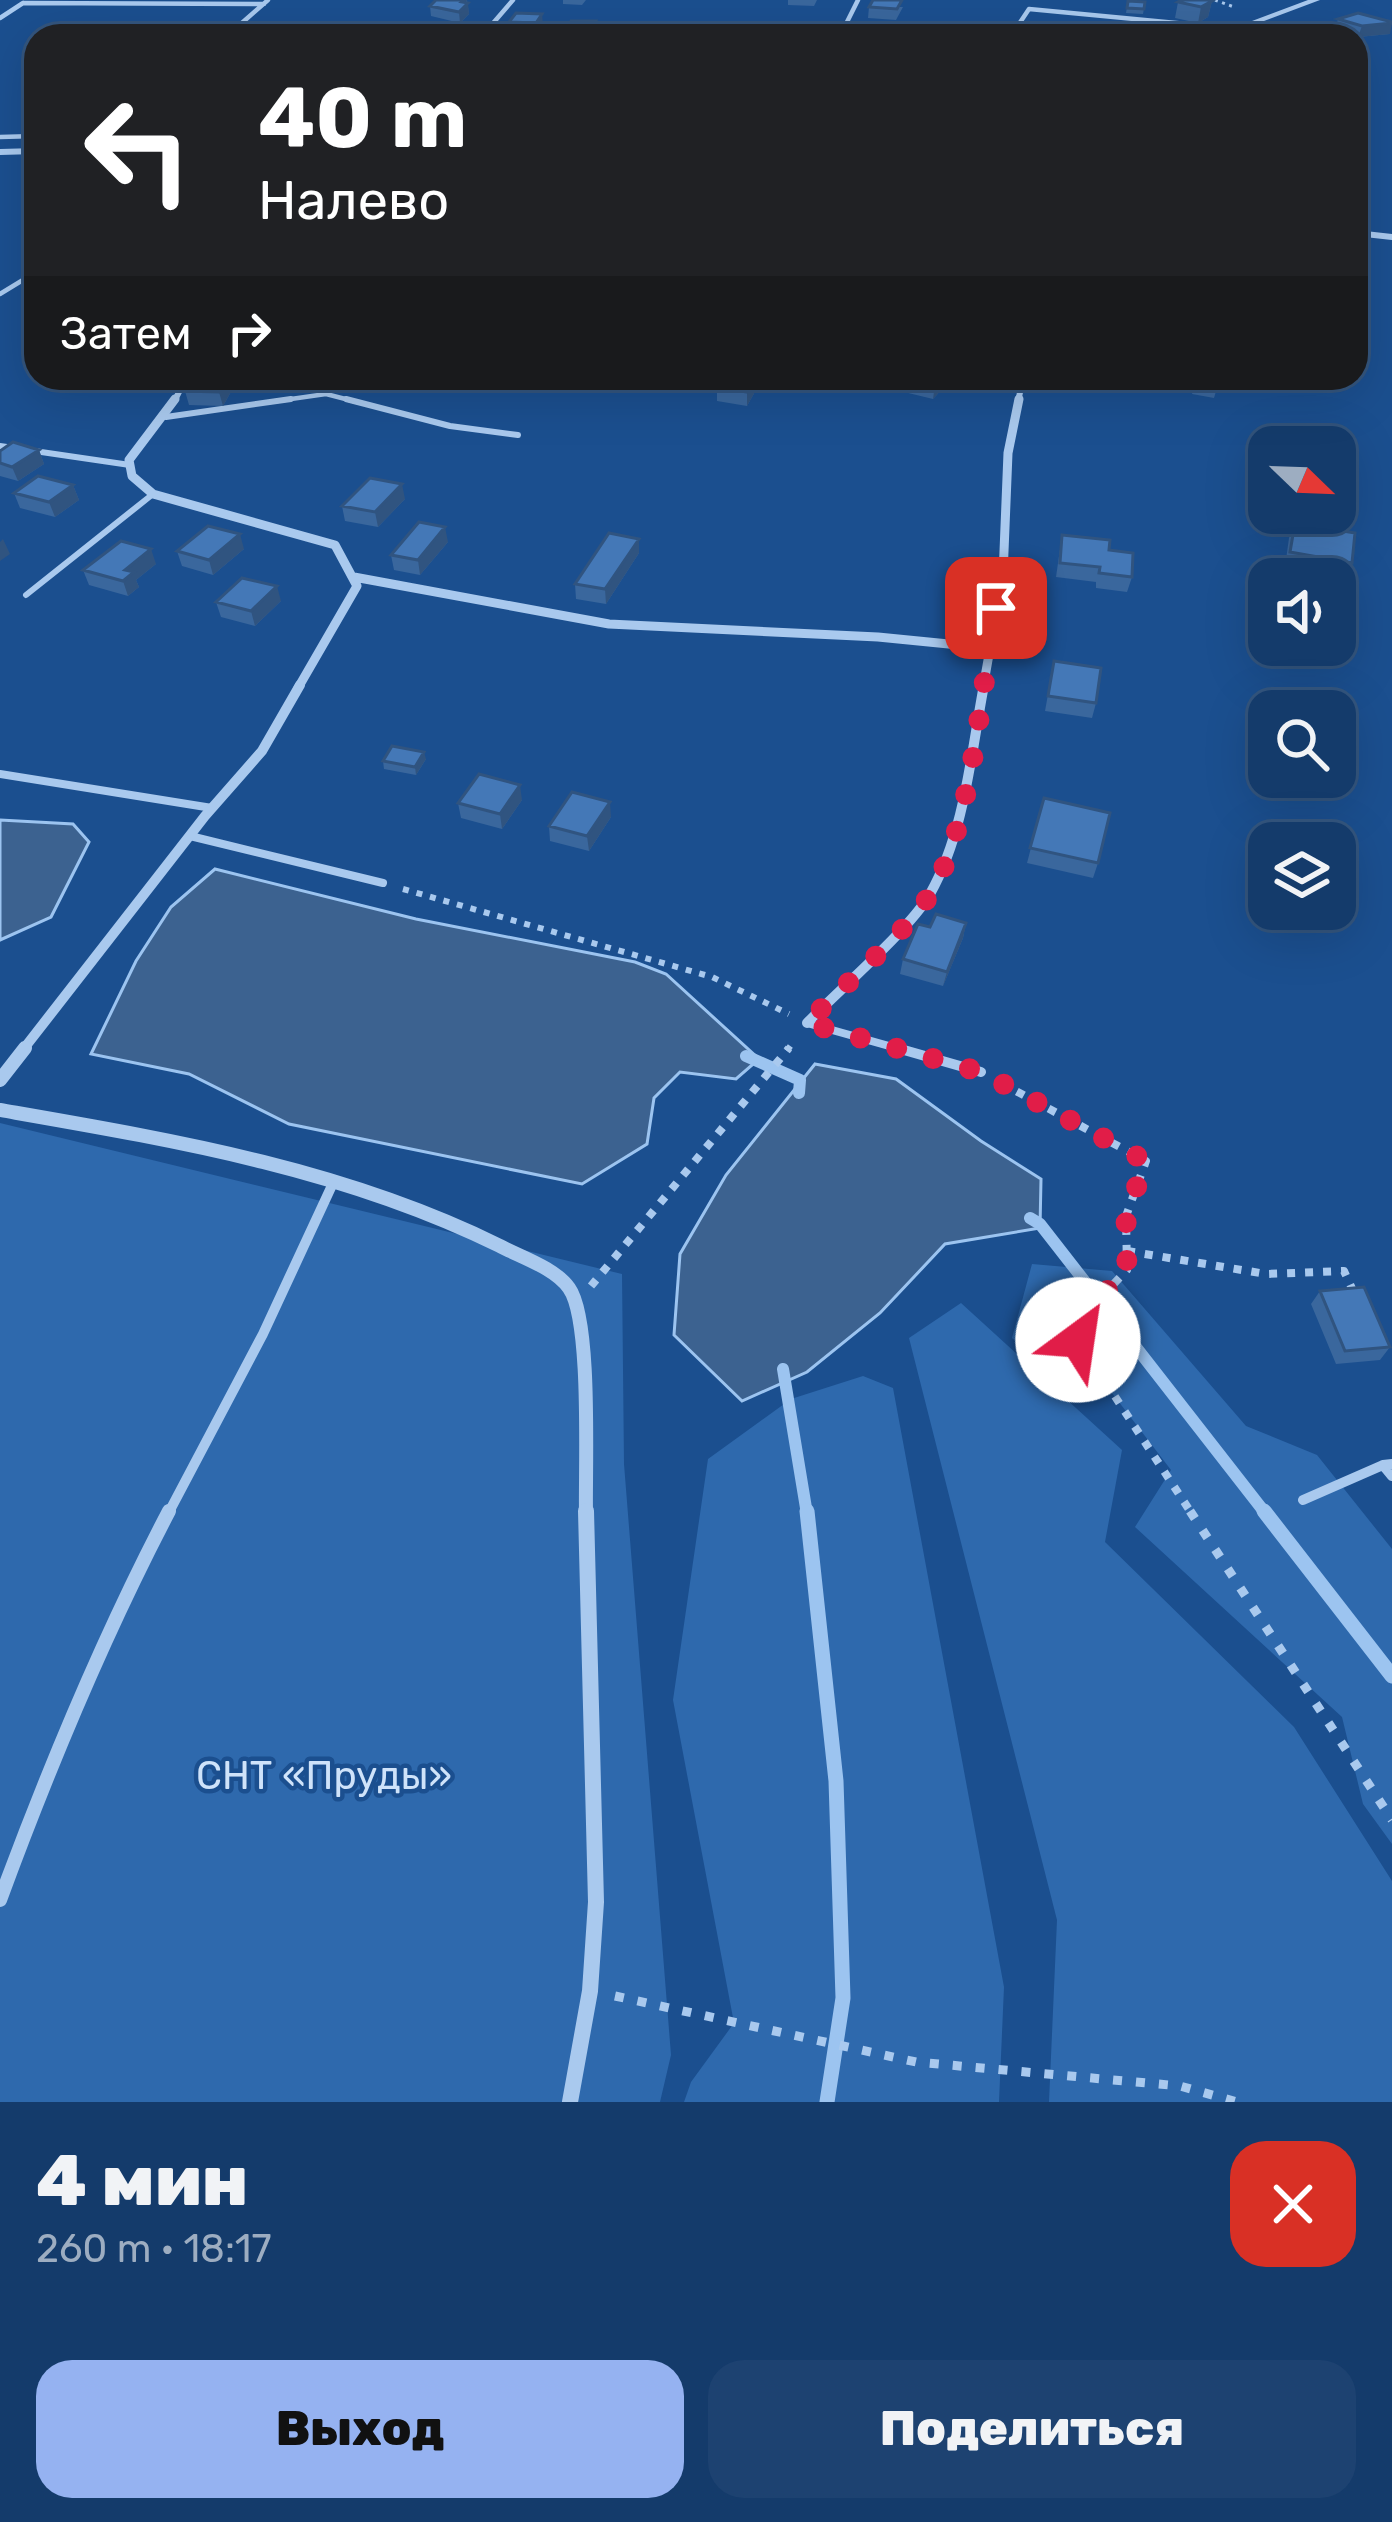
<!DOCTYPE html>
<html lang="ru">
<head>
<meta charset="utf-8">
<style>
  body { margin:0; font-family:Rubik,sans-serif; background:#1d4271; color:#f1f3f6; height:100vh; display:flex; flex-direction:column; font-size:45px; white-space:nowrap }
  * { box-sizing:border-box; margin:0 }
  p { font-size:39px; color:#9dadc1 }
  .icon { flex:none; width:66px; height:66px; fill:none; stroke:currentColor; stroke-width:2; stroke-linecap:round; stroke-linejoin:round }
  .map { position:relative; height:2102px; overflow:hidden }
  .side { display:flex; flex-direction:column; background:#143b6b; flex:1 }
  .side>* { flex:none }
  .top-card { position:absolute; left:24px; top:24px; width:1344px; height:366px; border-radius:36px; box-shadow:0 12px 48px #0002,0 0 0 3px #33557e; background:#202124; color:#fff; overflow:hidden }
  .needle { width:78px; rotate:113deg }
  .controls { position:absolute; left:1248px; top:426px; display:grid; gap:24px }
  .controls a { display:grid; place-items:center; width:108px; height:108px; border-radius:24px; background:#143b6b; box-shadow:0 12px 48px #0002,0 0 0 3px #33557e; font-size:60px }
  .pin { position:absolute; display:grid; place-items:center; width:102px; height:102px; color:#fff; margin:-51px; border-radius:24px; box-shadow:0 6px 18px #0006 }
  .me { position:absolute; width:132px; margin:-66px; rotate:31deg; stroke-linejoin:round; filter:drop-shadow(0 0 9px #0008) }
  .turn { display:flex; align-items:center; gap:42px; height:252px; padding:0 36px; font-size:54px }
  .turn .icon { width:156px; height:156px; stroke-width:2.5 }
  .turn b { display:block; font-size:84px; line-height:102px }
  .then { display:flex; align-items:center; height:114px; padding:0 36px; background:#0003; gap:24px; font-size:45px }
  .round { display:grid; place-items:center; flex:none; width:126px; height:126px; border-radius:36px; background:#1d4271 }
  .summary { display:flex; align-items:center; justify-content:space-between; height:204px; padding:0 36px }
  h1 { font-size:72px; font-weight:800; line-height:90px }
  .button { display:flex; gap:24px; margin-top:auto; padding:24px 36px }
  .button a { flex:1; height:138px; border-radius:36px; background:#95b2f1; color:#111; font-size:48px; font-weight:800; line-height:138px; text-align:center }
  .button a+a { background:#1d4271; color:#f1f3f6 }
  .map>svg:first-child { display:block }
</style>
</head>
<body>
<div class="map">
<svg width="1392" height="2102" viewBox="0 0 1392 2102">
  <rect width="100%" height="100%" fill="#1b4f8f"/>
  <!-- green -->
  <path fill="#2e69ad" d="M0,1123l622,151 2,190 47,591 -11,47h-660z
    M1032,1264l80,7 134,155 71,29 75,94v295l-29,-40 -21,-87 -207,-190 36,-57 -72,-94h-44l-43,-38z
    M961,1303l161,147 -17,92 189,185 98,154v221h-343l8,-182 -148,-582z
    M863,1376l30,12 111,599 -5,115h-315l7,-20 43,-59 -61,-323 35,-241 83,-60z"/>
  <!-- water -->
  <path fill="#3c6290" stroke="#9cc4f0" stroke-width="3" d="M0,820l73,4 16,18 -38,75 -51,23z
    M215,869l201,50 219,43 31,12 93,85 -23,20 -56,-7 -26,26 -7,46 -65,40 -293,-60 -100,-50 -98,-20 45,-93 35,-54z
    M815,1064l81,15 85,62 60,38 -1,49 -95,16 -65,69 -73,59 -65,29 -68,-66 6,-81 46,-79z"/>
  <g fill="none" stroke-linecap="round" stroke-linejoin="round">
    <!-- stream-far1 -->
    <path stroke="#9cc4f0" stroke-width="12" d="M746,1056l54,24 -1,13
      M1030,1218l10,6 226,290
      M783,1369l24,145"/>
    <!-- stream -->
    <path stroke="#9cc4f0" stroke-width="15" d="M807,1511l29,270 7,217 -16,104
      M1264,1511l128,165"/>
    <!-- path-far3 -->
    <path stroke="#a9c9ee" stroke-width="3" stroke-dasharray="3 4.5" stroke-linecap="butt" d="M1215,0l19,7"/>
    <!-- path-far2 -->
    <path stroke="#a9c9ee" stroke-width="6" stroke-dasharray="6 8" stroke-linecap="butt" d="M403,889l309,88 77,37
      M787,1051l6,-9"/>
    <!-- path-far1 -->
    <path stroke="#a9c9ee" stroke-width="8" stroke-dasharray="8 10" stroke-linecap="butt" d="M1001,1083l145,78 -20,55 1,54 -40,42 -9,28 114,174
      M1127,1251l139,23 78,-3 10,22
      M591,1286l198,-238"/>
    <!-- path -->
    <path stroke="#a9c9ee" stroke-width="9" stroke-dasharray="9 14" stroke-linecap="butt" d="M1190,1511l202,309
      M615,1996l301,66 264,24 57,16"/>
    <!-- service-far4 -->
    <path stroke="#a9c9ee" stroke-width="4.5" d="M23,3l241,1
      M0,18l23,-15
      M1019,24l10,-15 200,19
      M227,36l41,-36
      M0,137l36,-1
      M0,294l36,-22
      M270,402l56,-8 31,8"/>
    <!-- service-far3 -->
    <path stroke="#a9c9ee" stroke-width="6" d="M346,399l104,27 68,9
      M166,417l125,-18
      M0,446l130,19
      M26,595l127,-101"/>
    <!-- service-far2 -->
    <path stroke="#a9c9ee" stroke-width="8" d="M0,774l212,34
      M190,836l193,47
      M807,1023l100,28"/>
    <!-- service-far1 -->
    <path stroke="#a9c9ee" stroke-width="10" d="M897,1048l84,24
      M1392,1464l-9,1 9,11
      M1303,1500l80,-35
      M168,1514l95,-180 71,-153"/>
    <!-- service -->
    <path stroke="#a9c9ee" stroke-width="14" d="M0,1900c49,-133 103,-263 169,-389"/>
    <!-- minor-far5 -->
    <path stroke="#a9c9ee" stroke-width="4.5" d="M482,36l31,-36
      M840,36l18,-36"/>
    <!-- minor-far4 -->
    <path stroke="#a9c9ee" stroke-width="6" d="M1356,233l36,4
      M174,402l12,-24
      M1018,402l5,-24"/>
    <!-- minor-far3 -->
    <path stroke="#a9c9ee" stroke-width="9" d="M175,399l-46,61 3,16 21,18 182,51 22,41 -59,102
      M354,577l255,47 269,13 111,11
      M983,688l20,-112 5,-123 11,-54"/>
    <!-- minor-far2 -->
    <path stroke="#a9c9ee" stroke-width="10" d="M807,1023c31,-32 103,-94 123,-129 35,-62 41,-141 54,-209
      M22,1051l183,-235 57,-65 38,-66"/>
    <!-- minor-far1 -->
    <path stroke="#a9c9ee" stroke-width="14" d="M0,1080l25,-32
      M0,1110c172,30 342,58 500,136 21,11 55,22 69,42 23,32 16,181 17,226"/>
    <!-- minor -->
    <path stroke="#a9c9ee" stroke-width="16" d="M570,2102l20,-111 6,-89 -10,-391"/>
    <!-- tertiary -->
    <path fill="#a9c9ee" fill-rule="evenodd" d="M1308,0h12l-96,36h-12z
      M36,148v6l-36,1v-6z"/>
  </g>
  <!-- wall -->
  <path fill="#3a679d" d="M436,0h31l2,14 -9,9 -29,-7 -1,-10z
    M563,0h23l-4,5 -19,-1z
    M788,0h29l-3,6 -26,-1z
    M1128,1l17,1 -2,12 -17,-1z
    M1212,1l-4,16 -10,6 -23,-5 3,-16z
    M869,7h34l-7,13 -28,-2z
    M516,13l27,12 -6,9 -27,-1 -1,-11z
    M1338,19l52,15 -32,3 -23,-7z
    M596,27l-3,8 -25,-1 -1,-5z
    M656,29v7h-22v-5z
    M723,378h38v3l-14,25 -30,-5v-14z
    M867,378h77l-1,10 -10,11 -66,-16z
    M1197,378h23l-6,20 -22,-4z
    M232,390l-9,16 -34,-1 -4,-14z
    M39,450l5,14 -26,17 -18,-5v-25z
    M73,485l6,15 -24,17 -35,-9 -6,-15z
    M405,499l-27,28 -33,-6 -3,-15z
    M1295,523l57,40 -6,15 -61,-11 4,-29z
    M1062,535l47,15 23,27 -5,15 -31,-4v-6l-40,-5z
    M639,539v14l-33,51 -30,-5 -1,-15z
    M448,542l-28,33 -26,-5 -3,-15z
    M244,549l-31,26 -31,-9 -5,-15z
    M156,564l-20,16 3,7 -11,9 -39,-11 -6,-15z
    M281,601l-26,25 -34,-9 -5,-15z
    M1054,661l42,42 -4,15 -47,-7z
    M426,759l-10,16 -32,-6 -1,-8z
    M1044,798l54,65 -5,15 -66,-15z
    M522,800l-20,29 -41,-11 -3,-15z
    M611,817l-22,34 -39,-10 -1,-15z
    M966,923l-3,15 -20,48 -43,-12 3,-15 27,-32z
    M1320,1291l70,56 -10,13 -44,4 -25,-60z"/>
  <!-- shaded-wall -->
  <path fill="#305480" d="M465,0l3,3 1,11 -9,9 -1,-11z
    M1212,1l-4,16 -10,6 3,-16z
    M542,14l1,11 -6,9 -1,-11z
    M1392,23l-2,11 -32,3 4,-11z
    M1366,252l-5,13 -5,3 4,-13z
    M228,378l4,12 -9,16 -4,-14z
    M756,378h5v3l-14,25v-14z
    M941,378h3l-1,10 -10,11 2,-14z
    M39,450l5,14 -26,17 -6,-14z
    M402,484l3,15 -27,28 -3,-15z
    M73,485l6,15 -24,17 -6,-15z
    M445,527l3,15 -28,33 -2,-15z
    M240,534l4,15 -31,26 -4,-15z
    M3,539l7,15 -10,7v-19z
    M639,539v14l-33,51 -1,-15z
    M151,549l5,15 -20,16 3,7 -11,9 -5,-15 2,-11z
    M277,586l4,15 -26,25 -4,-15z
    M424,752l2,7 -10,16 -1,-8z
    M520,785l2,15 -20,29 -2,-15z
    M610,802l1,15 -22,34 -2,-15z
    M966,923l-3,15 -20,48 4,-14z"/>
  <!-- building -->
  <path fill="#4478b7" stroke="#305480" stroke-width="3" d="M436,0h29l-3,2 6,1 -9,9 -29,-6z
    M873,0h29l-5,9 -28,-2z
    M1182,0h26l4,1 -11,6 -23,-5z
    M1128,1l17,1 -1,7 -17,-1z
    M516,13l26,1 -6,9 -27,-1z
    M1358,13l34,9v1l-30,3 -24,-7z
    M571,21h25l-3,8h-26z
    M635,24h22l-1,7h-22z
    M793,24l21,2 -5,9 -21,-2z
    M683,25h23l-2,9h-23z
    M720,27l22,1 -2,6 -22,-1z
    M1256,28l33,6 -44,2z
    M1356,235l10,1v16l-6,3h-4z
    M194,378h34l-9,14 -34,-1z
    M723,378h33l-9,14 -30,-5z
    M904,378h37l-6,7z
    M1197,378h23l-4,13 -22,-4z
    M13,442l26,8 -27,17 -12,-4v-12z
    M38,476l35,9 -24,17 -35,-9z
    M370,478l32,6 -27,28 -33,-6z
    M419,522l26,5 -27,33 -27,-5z
    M1295,523l60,10 -3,30 -62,-11z
    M208,526l32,8 -31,26 -32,-9z
    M609,533l30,6 -34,50 -30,-5z
    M1062,535l48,5 -1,10 24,3 -1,24 -33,-4 1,-6 -40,-4z
    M121,541l30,8 -26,21 9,2 -11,9 -40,-11z
    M242,578l35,8 -26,25 -35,-9z
    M1054,661l47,7 -5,35 -48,-7z
    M392,746l32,6 -9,15 -32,-6z
    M479,774l41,11 -20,29 -42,-11z
    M572,792l38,10 -23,34 -38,-10z
    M1044,798l66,15 -12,50 -68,-15z
    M936,914l30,9 -19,49 -44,-13 15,-35 12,3z
    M1364,1287l26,60 -45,4 -25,-60z"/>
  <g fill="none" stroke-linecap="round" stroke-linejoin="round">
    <!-- route -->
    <path stroke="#e11d48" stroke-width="21" stroke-dasharray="0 37.8" d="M996,608c-16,82 -23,219 -67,288 -24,37 -89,93 -122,127l174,49 165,89 -20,55 1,54 -40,42 -9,28"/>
  </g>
  <g text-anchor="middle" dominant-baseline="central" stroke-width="9" stroke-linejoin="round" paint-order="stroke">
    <!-- near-park labels -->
    <g font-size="39" fill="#cfe3fa" stroke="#1b4f8f">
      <text x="324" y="1776">СНТ «Пруды»</text>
    </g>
  </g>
</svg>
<div class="controls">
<a><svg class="needle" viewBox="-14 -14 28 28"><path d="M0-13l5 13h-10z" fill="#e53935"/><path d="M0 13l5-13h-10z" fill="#9dadc1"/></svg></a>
<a><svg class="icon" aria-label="sound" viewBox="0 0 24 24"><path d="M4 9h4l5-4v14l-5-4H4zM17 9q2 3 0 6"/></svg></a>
<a><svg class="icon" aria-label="search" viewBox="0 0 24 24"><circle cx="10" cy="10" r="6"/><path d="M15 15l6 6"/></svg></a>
<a><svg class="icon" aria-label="layers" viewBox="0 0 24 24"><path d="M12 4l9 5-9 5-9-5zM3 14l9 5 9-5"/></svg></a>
</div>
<div class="pin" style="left:996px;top:608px;background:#d93025"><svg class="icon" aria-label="arrive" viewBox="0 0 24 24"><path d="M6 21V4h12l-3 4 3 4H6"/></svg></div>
<svg class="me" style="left:1078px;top:1340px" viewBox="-20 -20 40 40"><circle r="19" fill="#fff"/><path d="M0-13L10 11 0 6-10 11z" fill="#e11d48"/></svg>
<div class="top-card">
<div class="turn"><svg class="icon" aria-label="left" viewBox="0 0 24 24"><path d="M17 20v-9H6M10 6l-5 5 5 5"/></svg><div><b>40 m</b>Налево</div></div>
<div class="then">Затем<svg class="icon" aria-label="right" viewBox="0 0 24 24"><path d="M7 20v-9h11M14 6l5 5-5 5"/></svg></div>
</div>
</div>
<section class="side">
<div class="summary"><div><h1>4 мин</h1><p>260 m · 18:17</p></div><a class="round" style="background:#d93025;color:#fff"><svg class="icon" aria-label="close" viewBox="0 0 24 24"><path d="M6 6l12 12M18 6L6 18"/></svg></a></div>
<div class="button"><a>Выход</a><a>Поделиться</a></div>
</section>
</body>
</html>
